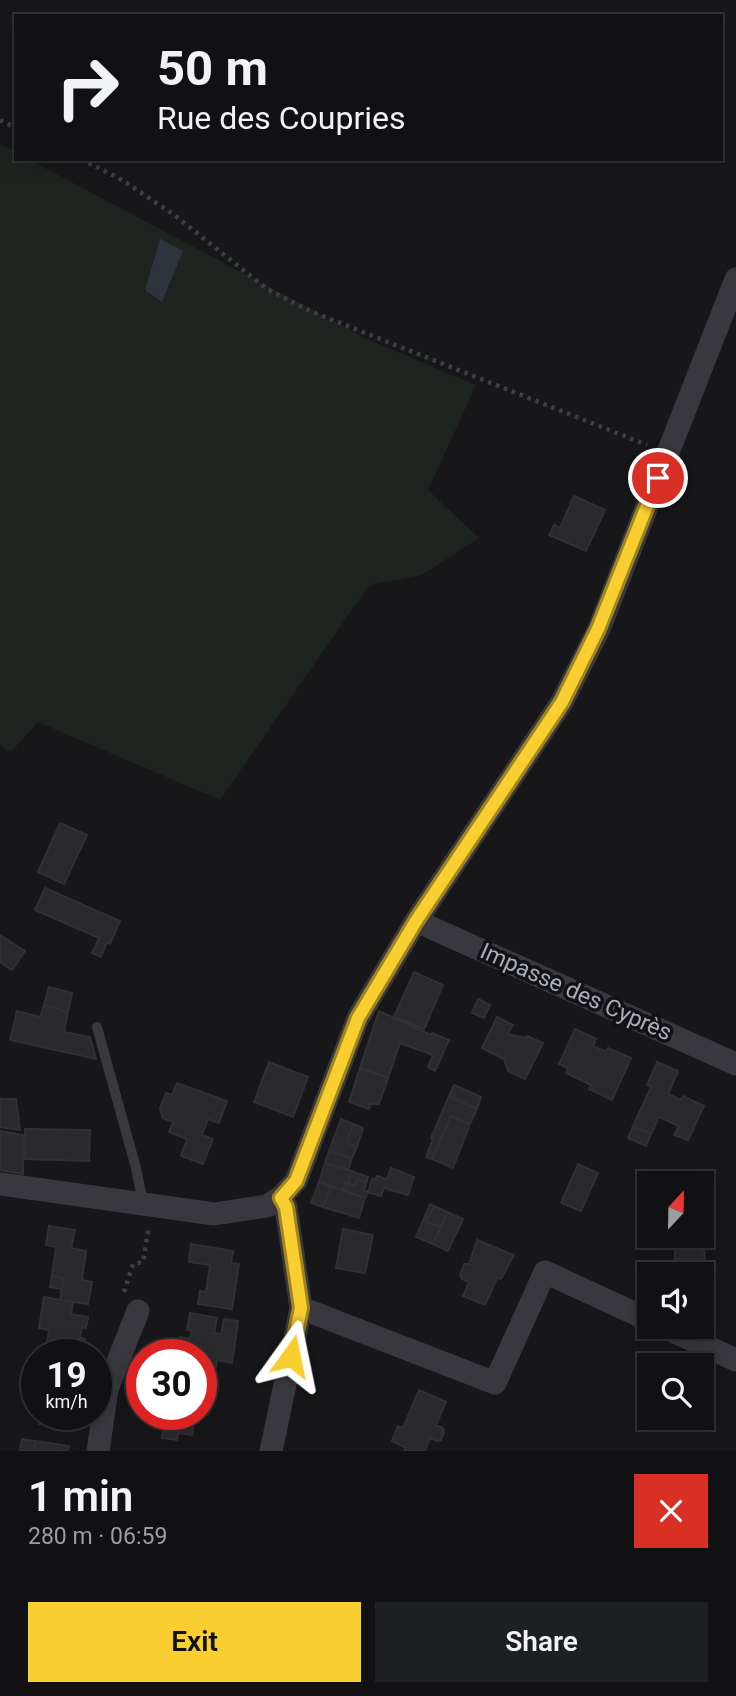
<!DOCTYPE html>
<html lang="en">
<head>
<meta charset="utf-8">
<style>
  body { margin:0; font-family:Roboto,sans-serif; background:#1e1f21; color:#f1f3f6; height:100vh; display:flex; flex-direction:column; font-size:26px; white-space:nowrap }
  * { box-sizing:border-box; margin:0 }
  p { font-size:23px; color:#9c9da0 }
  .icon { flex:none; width:38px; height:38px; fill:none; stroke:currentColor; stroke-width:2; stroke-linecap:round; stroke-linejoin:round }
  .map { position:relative; height:1451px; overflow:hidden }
  .sheet { display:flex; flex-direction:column; background:#111113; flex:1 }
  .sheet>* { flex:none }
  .top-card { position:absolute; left:14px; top:14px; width:709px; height:147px; border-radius:0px; box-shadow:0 4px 18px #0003,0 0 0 2px #303133; background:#111113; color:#f1f3f6; overflow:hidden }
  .needle { width:46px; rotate:22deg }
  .buttons { position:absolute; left:637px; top:1171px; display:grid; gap:14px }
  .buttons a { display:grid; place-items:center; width:77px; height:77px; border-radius:0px; background:#111113; box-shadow:0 4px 18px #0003,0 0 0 2px #303133; font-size:35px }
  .speed { position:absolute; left:21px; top:1339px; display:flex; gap:14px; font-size:35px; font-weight:700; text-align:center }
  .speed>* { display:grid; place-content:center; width:91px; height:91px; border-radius:50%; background:#111113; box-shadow:0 4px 18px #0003,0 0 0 2px #303133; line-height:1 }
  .speed small { font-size:18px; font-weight:400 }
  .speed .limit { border:10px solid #d22; background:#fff; color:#111 }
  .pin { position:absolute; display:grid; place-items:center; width:60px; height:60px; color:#fff; margin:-30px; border:4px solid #fff; border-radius:50%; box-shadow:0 2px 7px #0007 }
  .me { position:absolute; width:77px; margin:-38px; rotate:12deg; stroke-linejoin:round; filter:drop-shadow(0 0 5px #0008) }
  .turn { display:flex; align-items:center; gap:24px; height:147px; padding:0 28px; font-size:32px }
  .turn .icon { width:91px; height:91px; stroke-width:2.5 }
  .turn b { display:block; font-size:49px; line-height:60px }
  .round { display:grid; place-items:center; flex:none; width:74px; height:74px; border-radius:0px; background:#1e1f21 }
  .head { display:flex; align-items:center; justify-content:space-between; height:119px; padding:0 28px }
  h1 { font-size:42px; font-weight:600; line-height:52px }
  .primary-button { display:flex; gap:14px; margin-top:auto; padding:14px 28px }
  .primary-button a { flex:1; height:80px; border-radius:0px; background:#f8ce30; color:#111; font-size:28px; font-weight:600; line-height:80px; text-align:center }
  .primary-button a+a { background:#1e1f21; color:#f1f3f6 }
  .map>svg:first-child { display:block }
</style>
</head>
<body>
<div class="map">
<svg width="736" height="1451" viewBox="0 0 736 1451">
  <rect width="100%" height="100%" fill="#171719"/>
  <!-- green -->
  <path fill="#1d241f" d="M0,144l16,8v7h12l337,179 111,47 -48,105 51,48 -57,37 -53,10 -149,215 -182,-78 -27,30 -11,-7z"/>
  <!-- water -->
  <path fill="#2c343e" d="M160,239l23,12 -21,51 -17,-12z"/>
  <!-- building -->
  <path fill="#2a2a2d" stroke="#313135" stroke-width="2" d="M574,496l31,14 -19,41 -37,-16 5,-10 6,3z
    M60,823l27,12 -23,49 -26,-12z
    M45,888l75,33 -10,23 -3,-2 -6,15 -9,-4 7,-15 -64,-28z
    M0,935l25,16 -13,19 -12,-8z
    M414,972l29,13 -19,44 -30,-12z
    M49,987l23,6 -4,19 -24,-7z
    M478,999l12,6 -6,13 -12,-5z
    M44,1005l24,7 -4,20 26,5 6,22 -86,-19 7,-29 23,6z
    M379,1011l52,24 1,-2 17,7 -14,31 -7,-4 5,-12 -33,-12 -12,35 -28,-10z
    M497,1017l16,8 -5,9 18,4 1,-2 16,7 -18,36 -17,-8 -4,-12 -22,-11z
    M575,1029l21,10 -3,7 13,6 2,-4 23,10 -19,42 -23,-11 2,-4 -25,-12 2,-5 -9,-4z
    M269,1062l39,15 -15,40 -39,-15z
    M657,1062l21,9 -10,23 13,6 2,-4 21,10 -16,34 -14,-5 5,-9 -20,-9 -8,17 -18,-8 18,-39 -4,-2z
    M360,1068l28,10 -9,26h-9l-1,5 -20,-7z
    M177,1083l50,18 -8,22 -11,-4 -6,16 11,4 -10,25 -22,-8 6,-17 -18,-7 4,-10 -10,-4 -3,-9 6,-16 6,2z
    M454,1085l27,12 -4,12 -28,-13z
    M449,1096l28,13 -7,15 -19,-8 -19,43 -6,-2 7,-18 -2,-1z
    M0,1099h16l4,31 -20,-3z
    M451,1116l19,8 -17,44 -21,-9z
    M341,1119l12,5 -6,19 10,4 -5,11 -23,-7z
    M353,1124l10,4 -6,19 -10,-4z
    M633,1126l18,8 -5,12 -18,-8z
    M25,1129l65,1 -1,31 -64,-2z
    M0,1131l23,4v39l-23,-4z
    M329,1151l23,7 -4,12 -23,-7z
    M325,1163l27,8 -4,12 -2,-1 -3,8 -24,-8z
    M578,1164l20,9 -17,38 -20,-8z
    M391,1168l23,9 -6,18 -24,-7 -3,8 -13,-4 4,-13h4l1,-3 10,3z
    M352,1171l16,6 -2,5 -8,-3 -3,7 -7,-3z
    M368,1177l-4,14 4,1 -3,6 -20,-7 3,-8 7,3 3,-7 8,3z
    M319,1182l12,4 -8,21 -12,-4z
    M331,1186l34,12 -6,20 -36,-11z
    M430,1204l4,2 -8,16 15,5 -8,17 -17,-7z
    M434,1206l13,6 -6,15 -15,-5z
    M447,1212l16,7 -15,32 -15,-7z
    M49,1226l26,4 -4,18 15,3 -4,29 10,2 -4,22 -28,-4 3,-22 -11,-2 4,-29 -10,-2z
    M343,1229l30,6 -8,38 -29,-5z
    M653,1236h48l2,2 2,21 -7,8 -15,2 -8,-7v-16l-4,-3 -2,2 -7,-2z
    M477,1240l37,15 -13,24 -4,-1 -12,27 -22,-9 6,-14 -7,-3 -2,-4 4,-11h5z
    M191,1244l42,7 -2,12 8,1 -7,45 -34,-5 2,-13 6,1 4,-27 -21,-3z
    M52,1276l11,2 -1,11 -12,-2z
    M44,1297l29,5 -2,12 17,3 -2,11 -4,-1 -2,11 5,1 -3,15h-37l4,-24 -10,-2z
    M190,1313l27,5 -3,15 7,1 3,-15 14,2 -6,42 -15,-3 -1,7 -14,-2v2l-1,-13h-27l6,-17 10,2 2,-9h-5z
    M419,1390l27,12 -10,23 7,3 1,4 -3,8 -4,1 -7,-3 -5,13h-21l2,-3 -14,-7 6,-15 5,2z
    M41,1414h31l-3,14 -30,-4z
    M166,1414h30l-4,21 -14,-2 -1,7 -15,-2z
    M22,1439l13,2 -2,10h-13z
    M35,1441l34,5 -1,5h-35z"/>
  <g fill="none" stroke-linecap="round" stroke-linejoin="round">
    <!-- path -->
    <path stroke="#3e3f45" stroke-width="4.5" stroke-dasharray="3.5 5" stroke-linecap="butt" d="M0,120l16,8
      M81,159l41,21 51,34 94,75 43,22 337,134
      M124,1292l9,-28 10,-2 6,-35"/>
    <!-- lane -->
    <path stroke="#38383e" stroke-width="10" d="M97,1027l39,141 7,35"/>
    <!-- street -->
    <path stroke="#38383e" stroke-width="23" d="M416,921l320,143
      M0,1184l214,30 53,-8 14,-9 15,-16 62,-163 58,-97 146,-219 37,-73 137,-350
      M301,1308l194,75 50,-111 104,48
      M662,1326l74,34
      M98,1451l9,-62 31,-78
      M271,1451l30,-143 -15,-101 -5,-10"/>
  </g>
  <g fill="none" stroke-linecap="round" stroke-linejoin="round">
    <defs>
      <path id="route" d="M291,1356l10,-48 -15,-101 -5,-9 15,-17 62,-163 58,-97 146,-219 36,-73 60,-151"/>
    </defs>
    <!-- route casing -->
    <use href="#route" stroke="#a1861f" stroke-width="18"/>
    <!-- route -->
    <use href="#route" stroke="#f8ce30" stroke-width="12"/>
  </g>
  <g text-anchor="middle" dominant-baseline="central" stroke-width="7" stroke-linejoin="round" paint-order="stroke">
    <!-- street labels -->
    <g font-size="23" fill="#a9acb9" stroke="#121214">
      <text transform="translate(576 992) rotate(24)">Impasse des Cyprès</text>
    </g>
  </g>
</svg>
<div class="buttons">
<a><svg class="needle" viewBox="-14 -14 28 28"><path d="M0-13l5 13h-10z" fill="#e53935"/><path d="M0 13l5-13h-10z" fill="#9c9da0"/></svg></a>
<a><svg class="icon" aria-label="sound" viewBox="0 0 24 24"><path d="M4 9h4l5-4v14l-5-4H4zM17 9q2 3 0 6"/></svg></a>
<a><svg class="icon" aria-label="search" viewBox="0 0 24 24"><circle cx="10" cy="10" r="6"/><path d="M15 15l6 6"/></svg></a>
</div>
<div class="speed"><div>19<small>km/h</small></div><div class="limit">30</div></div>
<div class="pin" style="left:658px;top:478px;background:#d93025"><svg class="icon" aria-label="arrive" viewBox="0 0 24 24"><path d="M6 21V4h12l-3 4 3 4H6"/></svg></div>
<svg class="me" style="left:291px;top:1356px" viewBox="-20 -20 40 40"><path d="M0-17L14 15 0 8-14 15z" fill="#f8ce30" stroke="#fff" stroke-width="4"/></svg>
<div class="top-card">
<div class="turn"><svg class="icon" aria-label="right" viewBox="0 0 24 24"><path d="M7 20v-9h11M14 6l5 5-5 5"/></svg><div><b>50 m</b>Rue des Coupries</div></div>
</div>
</div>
<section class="sheet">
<div class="head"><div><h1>1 min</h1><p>280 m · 06:59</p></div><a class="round" style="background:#d93025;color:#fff"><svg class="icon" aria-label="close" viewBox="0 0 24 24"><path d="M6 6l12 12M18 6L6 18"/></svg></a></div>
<div class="primary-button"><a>Exit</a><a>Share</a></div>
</section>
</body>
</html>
